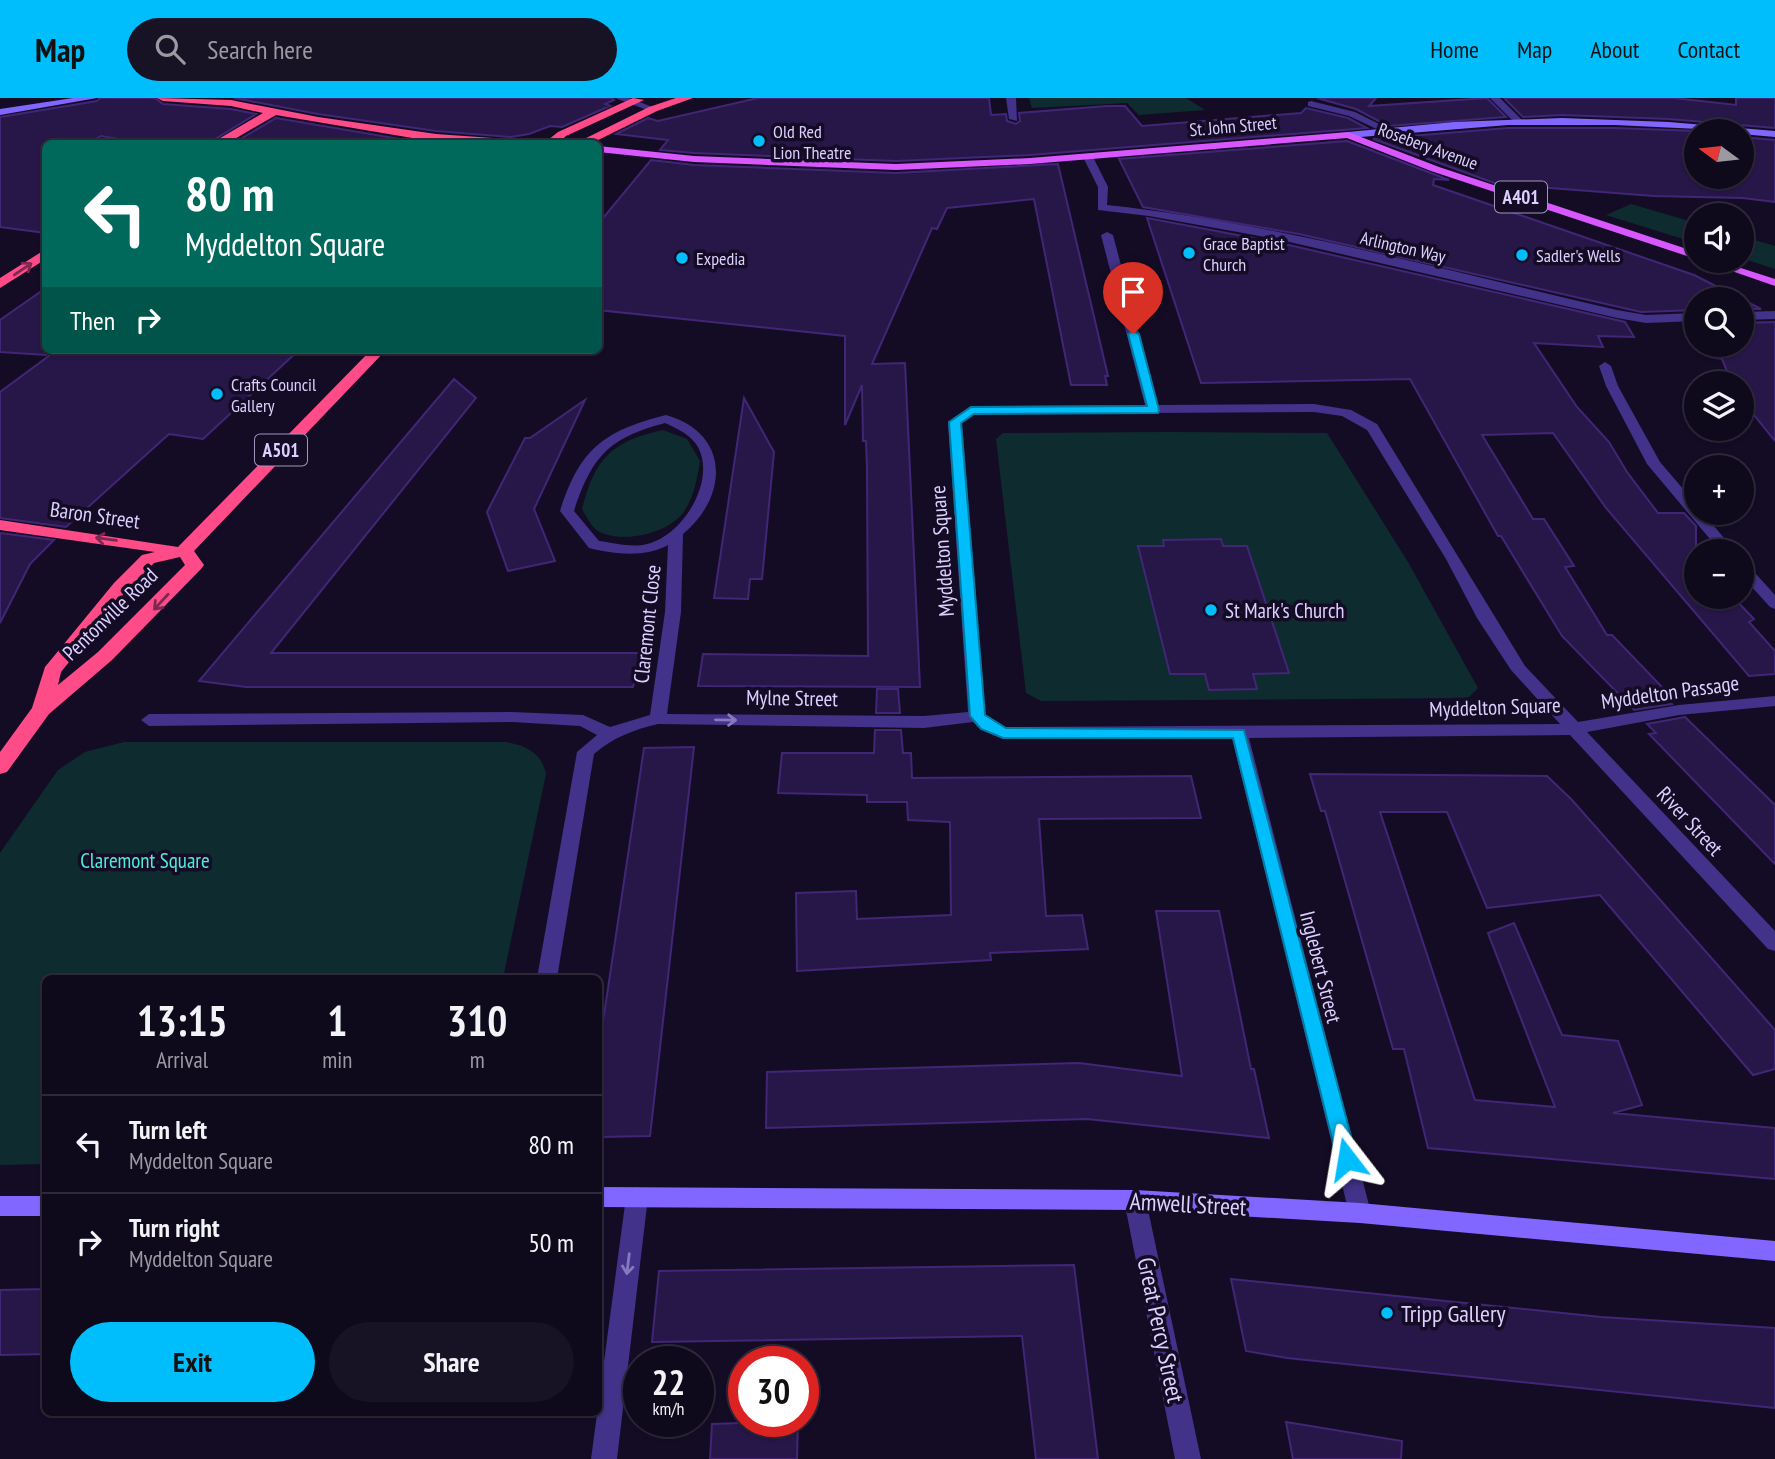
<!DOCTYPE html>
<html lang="en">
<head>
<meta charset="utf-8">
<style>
  body { margin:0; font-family:"PT Sans Narrow",sans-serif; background:#181225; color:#f1f3f6; height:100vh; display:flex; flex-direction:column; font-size:26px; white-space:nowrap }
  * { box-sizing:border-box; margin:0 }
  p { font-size:23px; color:#9b9aa3 }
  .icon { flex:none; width:38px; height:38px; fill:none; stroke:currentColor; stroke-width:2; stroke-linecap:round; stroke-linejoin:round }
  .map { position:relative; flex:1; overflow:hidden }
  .panel { position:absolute; left:42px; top:877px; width:560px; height:441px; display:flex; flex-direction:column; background:#0f091c; border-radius:10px; box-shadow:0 2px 5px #0004,0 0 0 2px #2f2a3b }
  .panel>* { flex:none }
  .banner { position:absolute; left:42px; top:42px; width:560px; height:214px; border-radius:10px; box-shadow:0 2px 5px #0004,0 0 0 2px #2f2a3b; background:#00695c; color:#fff; overflow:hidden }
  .needle { width:46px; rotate:285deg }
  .buttons { position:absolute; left:1684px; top:21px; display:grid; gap:14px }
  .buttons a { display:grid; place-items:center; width:70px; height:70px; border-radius:50%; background:#0f091c; box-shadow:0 2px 5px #0004,0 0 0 2px #2f2a3b; font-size:35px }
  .speed { position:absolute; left:623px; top:1248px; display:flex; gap:14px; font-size:35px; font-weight:700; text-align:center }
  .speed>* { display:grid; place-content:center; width:91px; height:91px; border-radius:50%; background:#0f091c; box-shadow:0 2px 5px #0004,0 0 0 2px #2f2a3b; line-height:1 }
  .speed small { font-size:18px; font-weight:400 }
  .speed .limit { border:10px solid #d22; background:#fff; color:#111 }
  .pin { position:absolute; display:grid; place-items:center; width:60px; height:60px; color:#fff; margin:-72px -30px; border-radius:50% 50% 50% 0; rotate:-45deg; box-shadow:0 0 7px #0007 }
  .pin .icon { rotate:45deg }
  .me { position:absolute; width:77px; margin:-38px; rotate:346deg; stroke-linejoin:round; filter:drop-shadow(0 0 5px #0008) }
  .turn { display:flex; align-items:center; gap:24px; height:147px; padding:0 28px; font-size:32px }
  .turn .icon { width:91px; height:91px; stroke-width:2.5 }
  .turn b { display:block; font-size:49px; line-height:60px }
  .then { display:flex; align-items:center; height:66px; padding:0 28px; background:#0003; gap:14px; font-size:26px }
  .eta { display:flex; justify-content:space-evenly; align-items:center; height:119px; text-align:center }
  .eta b { font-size:42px; font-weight:700; line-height:49px }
  .primary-button { display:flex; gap:14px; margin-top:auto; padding:14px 28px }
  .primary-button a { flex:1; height:80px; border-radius:42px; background:#00bdfb; color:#111; font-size:28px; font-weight:700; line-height:80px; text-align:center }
  .primary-button a+a { background:#181225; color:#f1f3f6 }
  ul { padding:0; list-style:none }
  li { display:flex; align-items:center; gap:21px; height:98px; padding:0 28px; border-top:2px solid #2f2a3b }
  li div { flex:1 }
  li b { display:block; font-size:26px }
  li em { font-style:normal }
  header { display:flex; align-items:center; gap:42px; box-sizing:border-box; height:98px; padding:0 35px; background:#00bdfb; color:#111 }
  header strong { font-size:33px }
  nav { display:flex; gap:38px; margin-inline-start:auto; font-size:24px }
  .search { width:490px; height:63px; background:#181225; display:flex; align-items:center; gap:18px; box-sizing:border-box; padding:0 24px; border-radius:38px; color:#9b9aa3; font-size:26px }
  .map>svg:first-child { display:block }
</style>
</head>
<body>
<header>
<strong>Map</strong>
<div class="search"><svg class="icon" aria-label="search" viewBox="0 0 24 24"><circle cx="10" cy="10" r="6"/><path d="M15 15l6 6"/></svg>Search here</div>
<nav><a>Home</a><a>Map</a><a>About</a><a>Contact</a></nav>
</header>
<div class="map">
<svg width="1775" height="1361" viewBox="0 0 1775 1361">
  <rect width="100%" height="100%" fill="#140c25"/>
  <!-- green -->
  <path fill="#0e2c2f" d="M1029,0h157l19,12 -66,5 -12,-12 -95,5z
    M1631,106l65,19v20l-90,-28z
    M1741,138l34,10v23l-34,-11z
    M663,332l24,9 13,22c-3,18 -6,37 -17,52 -16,21 -62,31 -85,18 -7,-4 -12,-16 -16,-22 13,-51 30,-68 81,-79z
    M1169,334l158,1 81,129 70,126 -10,10 -427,3 -15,-8 -30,-254 7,-6z
    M124,644h382c21,4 35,10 40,32l-43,204h-457l-1,186 -45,1v-312l58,-83 27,-18z"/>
  <!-- building -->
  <path fill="#271648" stroke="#412676" stroke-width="2" d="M100,0h55l8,6 68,5 25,5 -49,30h-60l-46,-8 -14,8h-41v89l-46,-6v-110l97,-16z
    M234,0h378l2,2 -9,4 5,2 -48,21 -12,-1 -21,8 -18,3 -75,-6 -118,-17z
    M758,0h231l2,17 15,-1 1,7 9,3 4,-3 -1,-8 88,-7h18l17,20 159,-13 5,-5 42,10 19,10 -337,27 -134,6 -202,-8 -34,-3 8,-10 -52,-6 32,-16 10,3z
    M1317,0h59l-7,8 118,-8 19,19 -118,9 -32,-17z
    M1504,0h170l62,7v-7h39v30l-106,-9 -107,-4 -39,2z
    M276,20l153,26h-197z
    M1508,30h107l81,3v46h45v-40l34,3v62l-32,-4 -89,-2 -157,-12 -124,-45z
    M1347,43l102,39 -15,-1 -1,6 261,90 67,34h-20v-10h-45v11l-55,2 -342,-78 -156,-27 -24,-48z
    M651,62l43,5 202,8 162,-9 50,212h-3l2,9h-36l-37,-186 -87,9 -10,21 -5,-1 -60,136 33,-1 15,324 -222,-1 5,-32 165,2 -1,-188 -1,-27h-3l-1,-56 -17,40v-89l-247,-26v-86z
    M1147,120l133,25 345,79 9,15 -36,-1 5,11 -69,-4 43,64 32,35 18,30 31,41h26l12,13v71h37l21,22 -5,3 26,29v23l-26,2 -143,-168 -53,-75 -71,2 51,84h11l30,47 -9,1 42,68h5l51,53h-6l15,16 -38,6 -72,-74 -61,-100h-3l-88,-157 -209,4z
    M46,190v67l-46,-3v-32z
    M1775,224v119l-34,-42v-16h-9l-10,-24 -12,-2 -2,-12h33v-22z
    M57,252h242l-96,89 -34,-5 -103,93 -66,-9v-126z
    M454,281l22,19 -205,255h372l-10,34h-387l-47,-6z
    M744,300l30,54 -12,127h-12l-2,20 -34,-1z
    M585,302l-51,109 21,52 -47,10 -21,-59 38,-74h5z
    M0,435l54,7 -24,24 -30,59z
    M1221,441l2,7h24l42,127 -36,1 4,15 -48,1 -4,-16h-35l-32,-128h26l-1,-6z
    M877,591h21l2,24h-24z
    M1685,619l90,88v59l-126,-130 7,-1 -9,-9z
    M875,632h26l2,23h8l1,25 279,-2 10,42 -162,1 7,97 36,-1 6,34 -98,4 1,7 -194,11 -1,-78 60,-2 1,28 94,-4 -1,-93 -42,-2 -1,-18h-40v-7l-89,-2 4,-40h92z
    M694,649l-44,389 -52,1v-82l46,-307z
    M1310,676l237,2 25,24 203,230v39l-22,6 -153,-180 -113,13 -40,-96h-67l95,288 80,7 -67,-174 26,-10 48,112 56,6 24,64 -29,8 162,15v51l-347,-31 -24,-99h-11l-68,-238h-4z
    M1156,813h63l32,158h3l15,69 -182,-19 -321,9 1,-56 312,-9 103,13z
    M1074,1167l24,194h-62l-14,-123 -370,6 7,-71z
    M1231,1181l370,38 174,11v80l-488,-50 -41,-7z
    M46,1191v65l-46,1v-65z
    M798,1323l-1,38h-87l2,-35z
    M1286,1324l116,19 -1,18h-108z"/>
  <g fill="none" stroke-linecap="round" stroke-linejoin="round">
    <!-- street -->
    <path fill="#423289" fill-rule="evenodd" d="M615,0h14l29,11 -8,2z
      M1006,0h10l1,23 -8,-2z
      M1490,0h10l22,22v4h-6z
      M1311,3l44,11 36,18 -8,2 -34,-16 -41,-10v-4z
      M1084,57h8l16,32 -1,18c169,18 344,67 510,105l29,5 50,-2v8l-50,2 -29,-5 -336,-78 -132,-24 -51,-6v-23l-15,-30z
      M1107,134l6,3 45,170 156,-1 37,6 26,14 148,242 53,56 101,-17 96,-9v10l-96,9 -92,17 188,199v20l-7,-2 -198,-214 -321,3 122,475 -3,7 -8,3 -8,-3 -3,-7 -117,-475 -229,1 -23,-10 -7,-7 -49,6 -266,-4c-25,6 -44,13 -64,30l-37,224h-20l40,-226 20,-17 -17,-9 -68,-4 -363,4 -8,-6 8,-6 363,-2 71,3 27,12 40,-12 15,-103 3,-67c-23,13 -54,9 -79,3l-29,-37c20,-62 43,-80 106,-96 64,18 63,81 17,119l-2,78 -14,102 257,2 44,-4 -20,-290 23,-16 174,-1 -44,-170zM1314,314l28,4 25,14 79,129 31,59 34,52 49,54 -555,3 -20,-13 -23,-291 12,-9zM665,325c13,6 27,12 34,26 16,34 -17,87 -52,95 -15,4 -33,-1 -48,-3l-25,-30c18,-55 35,-73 91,-88z
      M1775,213v8l-34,1v-8z
      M1605,264l6,4 7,20 42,76 36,42v9h7l32,38h-15l-73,-87 -41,-78 -7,-20z
      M1741,464l5,1 29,32v14l-5,-2 -29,-32z
      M637,1089l8,3 3,7 -31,262h-26l35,-262 3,-7z
      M1135,1092l8,3 3,7 55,259h-26l-51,-259 3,-7z"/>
    <!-- secondary -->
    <path fill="#8167ff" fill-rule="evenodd" d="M73,0h24l-97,17v-6z
      M1562,20l107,4 106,9v6l-34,-3v-3l-126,-6h-107l-160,13 -5,-3 5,-3 106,-10z
      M598,1089l537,3 225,13 415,38v20l-415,-38 -225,-13 -537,-3z
      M0,1098h46v20h-46z"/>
    <!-- primary -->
    <path fill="#d957ff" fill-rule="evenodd" d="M1348,34l91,35 257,85v7l-265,-88 -84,-33 -317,26 -134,6 -202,-8 -96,-10v-6l96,10 202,8 134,-6z
      M1703,163h16l56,18v7z"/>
    <!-- highway -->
    <path fill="#ff4b87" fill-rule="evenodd" d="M157,0l74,2 87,17 118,17 84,6 6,4 -90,-2 -160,-27 -50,29h-16l53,-31 -32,-7 -68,-5z
      M633,0l11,2 -78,36 -9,8h-14l15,-12z
      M676,0h17l-36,13 -67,33h-16l75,-37z
      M46,151v10l-46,29v-10z
      M371,252h15l-192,201 10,14 -3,4 -89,91 -63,54 -42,58 -7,2v-22l32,-44 13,-41 69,-84 28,-28 13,-3 -155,-22v-10l178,27zM180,459l5,8 -87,87 -40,33 3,-13 65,-81 28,-28z"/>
  </g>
  <!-- one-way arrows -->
  <defs><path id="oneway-shaft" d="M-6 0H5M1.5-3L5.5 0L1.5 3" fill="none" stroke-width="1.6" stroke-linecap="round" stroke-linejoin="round" transform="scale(1.75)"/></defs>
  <g stroke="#7e2851">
    <use href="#oneway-shaft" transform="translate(23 171) rotate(-34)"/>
    <use href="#oneway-shaft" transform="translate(106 441) rotate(-172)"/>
    <use href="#oneway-shaft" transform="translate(161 504) rotate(133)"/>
  </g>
  <g stroke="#8779be">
    <use href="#oneway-shaft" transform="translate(726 622) rotate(1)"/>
    <use href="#oneway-shaft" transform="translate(628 1166) rotate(97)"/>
  </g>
  <!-- route -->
  <path fill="#00bdfb" stroke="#007ba3" stroke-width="2" d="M1133,233l6,3 20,76 -1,3 -184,1 -13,9 24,292 21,13 238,2 113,429 -3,6 -7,3 -7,-3 -3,-6 -104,-421h-230l-22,-9 -11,-13 -21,-294 22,-15 176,-1 -19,-72z"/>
  <!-- markers -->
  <g fill="#00bdfb" stroke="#140c25" stroke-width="2.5">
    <circle cx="759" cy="43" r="7"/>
    <circle cx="1189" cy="155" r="7"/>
    <circle cx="1522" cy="157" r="7"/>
    <circle cx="682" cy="160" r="7"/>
    <circle cx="217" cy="296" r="7"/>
    <circle cx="1211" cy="512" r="7"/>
    <circle cx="1387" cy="1215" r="7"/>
  </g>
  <g text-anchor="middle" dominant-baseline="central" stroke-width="7" stroke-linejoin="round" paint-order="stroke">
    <!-- far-street labels -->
    <g font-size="18" fill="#dcd0ff" stroke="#140c25">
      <text transform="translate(1233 28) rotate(-5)">St. John Street</text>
      <text transform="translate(1428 48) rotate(20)">Rosebery Avenue</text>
      <text transform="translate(1403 149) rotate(13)">Arlington Way</text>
    </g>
    <!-- far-poi labels -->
    <g font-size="18" fill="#dcd0ff" stroke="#140c25" text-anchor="start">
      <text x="773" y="33">Old Red<tspan x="773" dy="21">Lion Theatre</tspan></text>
      <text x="1203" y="145">Grace Baptist<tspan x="1203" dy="21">Church</tspan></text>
      <text x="1536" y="157">Sadler's Wells</text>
      <text x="696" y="160">Expedia</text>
      <text x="231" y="286">Crafts Council<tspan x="231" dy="21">Gallery</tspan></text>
    </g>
    <!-- shield labels -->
    <g fill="#140c25" stroke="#a095be" stroke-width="2">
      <rect x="1495" y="83.5" width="52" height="31" rx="5"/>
      <rect x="255" y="336.5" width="52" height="31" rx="5"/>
    </g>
    <g font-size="19" font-weight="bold" fill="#dcd0ff">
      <text x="1521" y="99">A401</text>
      <text x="281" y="352">A501</text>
    </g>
    <!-- street labels -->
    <g font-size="21" fill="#dcd0ff" stroke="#140c25">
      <text transform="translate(95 417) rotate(8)">Baron Street</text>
      <text transform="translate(942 453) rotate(-94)">Myddelton Square</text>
      <text transform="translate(110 516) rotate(-44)">Pentonville Road</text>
      <text transform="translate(647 526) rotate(-84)">Claremont Close</text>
      <text transform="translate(1670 594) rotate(-8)">Myddelton Passage</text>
      <text transform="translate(792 600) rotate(1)">Mylne Street</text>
      <text transform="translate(1495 609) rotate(-2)">Myddelton Square</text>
      <text transform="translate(1690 723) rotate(47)">River Street</text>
      <text transform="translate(1321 869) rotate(76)">Inglebert Street</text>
    </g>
    <!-- poi labels -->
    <g font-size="21" fill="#dcd0ff" stroke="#140c25" text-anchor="start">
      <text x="1225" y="512">St Mark's Church</text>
    </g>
    <!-- park labels -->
    <g font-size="21" fill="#4febdb" stroke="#140c25">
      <text x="145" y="762">Claremont Square</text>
    </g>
    <!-- near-street labels -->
    <g font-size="24" fill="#dcd0ff" stroke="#140c25">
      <text transform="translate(1188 1106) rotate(3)">Amwell Street</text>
      <text transform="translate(1161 1232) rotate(78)">Great Percy Street</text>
    </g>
    <!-- near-poi labels -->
    <g font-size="24" fill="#dcd0ff" stroke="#140c25" text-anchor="start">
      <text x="1401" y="1215">Tripp Gallery</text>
    </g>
  </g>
</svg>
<div class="buttons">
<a><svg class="needle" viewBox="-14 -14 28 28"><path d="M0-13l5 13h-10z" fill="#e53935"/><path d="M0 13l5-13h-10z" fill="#9b9aa3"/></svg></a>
<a><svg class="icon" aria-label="sound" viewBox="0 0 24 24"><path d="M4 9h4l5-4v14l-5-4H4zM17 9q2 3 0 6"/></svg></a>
<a><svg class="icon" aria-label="search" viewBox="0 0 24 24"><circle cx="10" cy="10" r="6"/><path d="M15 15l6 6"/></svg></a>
<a><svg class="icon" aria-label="layers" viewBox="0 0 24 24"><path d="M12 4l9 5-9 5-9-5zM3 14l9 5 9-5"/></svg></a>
<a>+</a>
<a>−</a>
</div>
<div class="speed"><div>22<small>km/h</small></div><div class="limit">30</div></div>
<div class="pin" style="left:1133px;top:236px;background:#d93025"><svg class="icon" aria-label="arrive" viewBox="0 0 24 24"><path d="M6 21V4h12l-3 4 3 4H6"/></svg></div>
<svg class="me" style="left:1347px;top:1061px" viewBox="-20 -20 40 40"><path d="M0-17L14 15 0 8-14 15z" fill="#00bdfb" stroke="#fff" stroke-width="4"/></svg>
<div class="banner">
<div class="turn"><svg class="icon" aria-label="left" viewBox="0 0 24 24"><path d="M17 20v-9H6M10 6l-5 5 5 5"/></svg><div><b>80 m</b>Myddelton Square</div></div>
<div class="then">Then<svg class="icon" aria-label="right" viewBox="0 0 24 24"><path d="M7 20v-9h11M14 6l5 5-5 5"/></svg></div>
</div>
<section class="panel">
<div class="eta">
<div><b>13:15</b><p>Arrival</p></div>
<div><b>1</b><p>min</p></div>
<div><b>310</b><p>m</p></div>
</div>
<ul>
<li><svg class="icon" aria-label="left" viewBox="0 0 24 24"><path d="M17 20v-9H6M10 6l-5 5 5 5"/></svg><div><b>Turn left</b><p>Myddelton Square</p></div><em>80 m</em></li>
<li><svg class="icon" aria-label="right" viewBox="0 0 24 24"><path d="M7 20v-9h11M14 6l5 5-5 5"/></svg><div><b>Turn right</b><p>Myddelton Square</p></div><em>50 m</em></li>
</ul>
<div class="primary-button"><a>Exit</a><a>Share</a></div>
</section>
</div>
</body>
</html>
